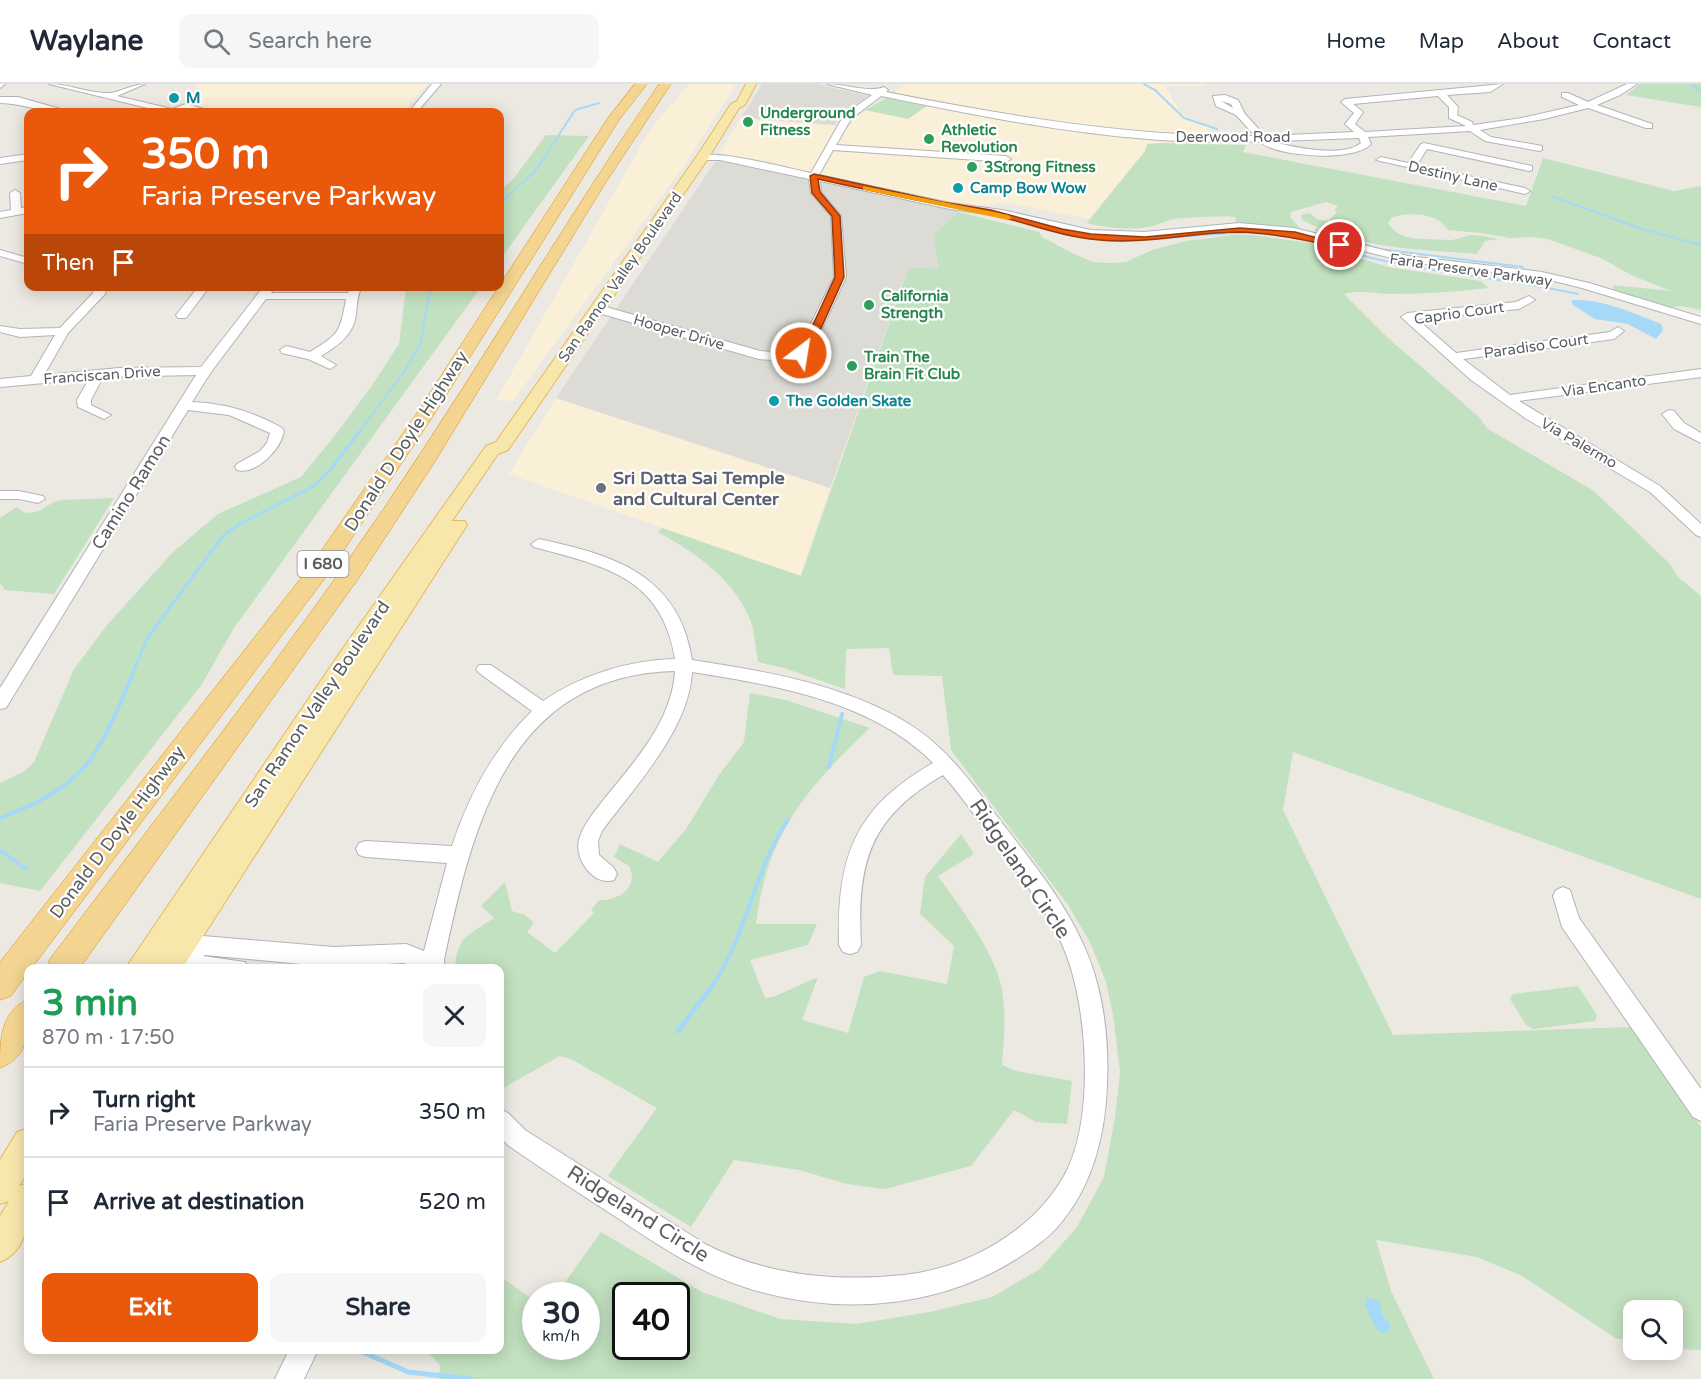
<!DOCTYPE html>
<html lang="en">
<head>
<meta charset="utf-8">
<style>
  body { margin:0; font-family:"Varela Round",sans-serif; background:#f6f6f7; color:#1f2937; height:100vh; display:flex; flex-direction:column; font-size:22px; white-space:nowrap }
  * { box-sizing:border-box; margin:0 }
  p { font-size:20px; color:#747a83 }
  .icon { flex:none; width:33px; height:33px; fill:none; stroke:currentColor; stroke-width:2; stroke-linecap:round; stroke-linejoin:round }
  .map { position:relative; flex:1; overflow:hidden }
  .sheet { position:absolute; left:24px; top:880px; width:480px; height:390px; display:flex; flex-direction:column; background:#fff; border-radius:12px; box-shadow:0 3px 15px #0003 }
  .sheet>* { flex:none }
  .banner { position:absolute; left:24px; top:24px; width:480px; height:183px; border-radius:12px; box-shadow:0 3px 15px #0003; background:#ea580c; color:#fff; overflow:hidden }
  .controls { position:absolute; left:1623px; top:1216px; display:grid; gap:12px }
  .controls a { display:grid; place-items:center; width:60px; height:60px; border-radius:12px; background:#fff; box-shadow:0 3px 15px #0003; font-size:30px }
  .speed { position:absolute; left:522px; top:1198px; display:flex; gap:12px; font-size:30px; font-weight:700; text-align:center }
  .speed>* { display:grid; place-content:center; width:78px; height:78px; border-radius:50%; background:#fff; box-shadow:0 3px 15px #0003; line-height:1 }
  .speed small { font-size:15px; font-weight:400 }
  .speed .limit { border:3px solid #111; border-radius:9px; background:#fff; color:#111 }
  .pin { position:absolute; display:grid; place-items:center; width:51px; height:51px; color:#fff; margin:-26px; border:3px solid #fff; border-radius:50%; box-shadow:0 2px 6px #0007 }
  .me { position:absolute; width:66px; margin:-33px; rotate:31deg; stroke-linejoin:round; filter:drop-shadow(0 0 4px #0008) }
  .turn { display:flex; align-items:center; gap:21px; height:126px; padding:0 18px; font-size:27px }
  .turn .icon { width:78px; height:78px; stroke-width:2.5 }
  .turn b { display:block; font-size:42px; line-height:51px }
  .then { display:flex; align-items:center; height:57px; padding:0 18px; background:#0003; gap:12px; font-size:22px }
  .round { display:grid; place-items:center; flex:none; width:63px; height:63px; border-radius:12px; background:#f6f6f7 }
  .head { display:flex; align-items:center; justify-content:space-between; height:102px; padding:0 18px }
  h1 { font-size:36px; font-weight:700; line-height:45px; color:#1e9e55 }
  .action { display:flex; gap:12px; margin-top:auto; padding:12px 18px }
  .action a { flex:1; height:69px; border-radius:12px; background:#ea580c; color:#fff; font-size:24px; font-weight:700; line-height:69px; text-align:center }
  .action a+a { background:#f6f6f7; color:#1f2937 }
  ul { padding:0; list-style:none }
  li { display:flex; align-items:center; gap:18px; height:90px; padding:0 18px; border-top:2px solid #e0e1e3 }
  li div { flex:1 }
  li b { display:block; font-size:22px }
  li em { font-style:normal }
  header { display:flex; align-items:center; gap:36px; box-sizing:border-box; height:84px; padding:0 30px; background:#fff; border-bottom:2px solid #e0e1e3 }
  header strong { font-size:28px }
  nav { display:flex; gap:33px; margin-inline-start:auto; font-size:21px }
  .search { width:420px; height:54px; background:#f6f6f7; display:flex; align-items:center; gap:15px; box-sizing:border-box; padding:0 21px; border-radius:12px; color:#747a83; font-size:22px }
  .map>svg:first-child { display:block }
</style>
</head>
<body>
<header>
<strong>Waylane</strong>
<div class="search"><svg class="icon" aria-label="search" viewBox="0 0 24 24"><circle cx="10" cy="10" r="6"/><path d="M15 15l6 6"/></svg>Search here</div>
<nav><a>Home</a><a>Map</a><a>About</a><a>Contact</a></nav>
</header>
<div class="map">
<svg width="1701" height="1295" viewBox="0 0 1701 1295">
  <rect width="100%" height="100%" fill="#ece9e2"/>
  <!-- commercial -->
  <path fill="#faf0d8" d="M195,0h233l-26,28h-171l-31,-6 3,-15z
    M690,0h46l-50,79 -173,238 -17,-1 150,-263 14,-20z
    M905,0h299l2,2h-41l16,27 29,15 -1,17 -62,-1 -2,7 -56,68 -79,-16 -42,3 -45,-6 -99,-25 -104,-22 21,-35 108,9 7,-10 37,-22z
    M556,314l274,90 -30,88 -291,-102z"/>
  <!-- industrial -->
  <path fill="#dddbd6" d="M762,0h55l51,12 -29,20 -4,9 -94,-7z
    M721,77l199,42 3,-3 39,8 -28,26 4,36 -29,-3 -79,221 -274,-90 159,-236z"/>
  <!-- green -->
  <path fill="#c2e1c0" fill-rule="evenodd" d="M1640,0h61v23l-75,-12z
    M887,14l4,1 36,7 -19,13 -43,-9z
    M546,51l43,1 -89,124v-69l14,-13z
    M1160,59l86,2 -3,7 283,54 17,-48 131,33 27,-5v124l-20,-4 -15,2 -52,-18 -1,-5 58,6 -40,-16 -28,-16 -55,-20 -16,-2 -22,1 -29,-5 -33,-3c-10,-17 -38,-18 -55,-13l-5,5c8,21 43,16 60,18 6,1 15,-4 23,-5 9,0 18,2 28,4l-14,2 -8,13c-59,-5 -121,-5 -175,-34l-1,-5 9,-2 7,6 11,2 9,-9 -3,-2 4,-4 -12,-4 -35,10 -1,5 10,11 -57,-5 -8,-2 1,-4c-17,-1 -43,0 -61,2 -8,1 -15,5 -22,7 -20,5 -46,2 -66,-3l58,-72 2,-7z
    M958,128l81,20 3,5 32,17 19,8 15,1 18,-1 26,-12 34,-9 49,-6h17l59,8 77,24 93,14 7,7c-33,4 -65,6 -98,6 -18,0 -27,-5 -46,0l44,44 90,78 10,13 106,62 76,73 8,13 23,19v303l-408,-147 -10,58 110,225 238,-8 70,100v223l-28,-1 -1,-38h-38l-1,30 -18,-3 -93,-62 -45,-19 -101,-17 15,51 43,88h-995l1,-14 -14,-15h74v-74l35,25 1,46h50v-51h-31l46,-64 101,60 79,27 75,5 74,-12 62,-15 48,-28 37,-42 27,-50 11,-60 5,-45 -7,-57 -7,-33 -16,-40 -22,-37 -117,-155 -9,-74 -49,-1 -4,-27 -43,1 -1,40 -61,-21 -26,-6c-2,-12 -3,-25 -6,-37 -14,-43 -56,-72 -94,-93l4,-4 139,48 108,-309 29,2 -4,-35zM626,1212h50v51h-50z
    M406,203h75l-247,341 -32,56 -162,207 -40,-8v-100l23,-11 11,-10 40,-93 33,-44 66,-73 45,-38 83,-37 35,-43 35,-47 28,-43z
    M114,414l-60,96 -49,-4 -5,-7v-65l17,-11c15,16 30,-5 44,-7 17,-1 36,-1 53,-2z
    M750,609l36,7 84,28c-64,61 -103,105 -114,196h61l-9,21 -58,15 15,38 8,-1 45,-20 -16,43 46,13 16,-56 16,-6 67,13 7,-38 -34,-32 5,-37 36,-43 13,20 -36,22c22,31 54,72 63,109 6,27 3,53 1,80l14,6 56,10 -5,43 -31,-2 -22,-12 -43,56 -86,23 -38,-5 -48,-14 -65,-10 -43,67 -83,-51 49,-68 -86,-49 -11,-3 -60,34v-121h-45c1,-33 14,-34 39,-51l-13,-12 24,-24 7,29 13,4 9,8 -7,9 28,21 39,-40 -3,-3 8,-10c19,1 41,-13 30,-34l-15,-9 6,-13 38,18 28,-33 33,-54 25,-33z
    M1578,902l19,29 -2,6 -62,8 -7,-4 -16,-26 3,-5z"/>
  <!-- water -->
  <path fill="#a6d8f7" d="M1573,216c29,-1 61,13 88,24l2,6 -7,9 -28,-15 -33,-5 -22,-14 -2,-4z
    M1367,1213l12,4 3,13 9,12 -5,8 -10,-5 -11,-24z"/>
  <g fill="none" stroke-linecap="round" stroke-linejoin="round">
    <!-- stream-far3 -->
    <path stroke="#a6d8f7" stroke-width="2" d="M1144,0l11,6 29,28 33,11
      M1691,0l10,7
      M1554,113l88,32 59,16
      M500,120l36,-34 39,-60 24,-7
      M1317,146l62,19 144,18
      M1110,157c48,0 95,-9 143,-8 30,1 58,8 87,15
      M1340,165c78,25 159,27 238,45
      M359,348l45,-60 16,-27 10,-54 4,-5"/>
    <!-- stream-far2 -->
    <path stroke="#a6d8f7" stroke-width="3" d="M131,593l17,-40 75,-101 15,-11 76,-39 16,-16 30,-39"/>
    <!-- stream-far1 -->
    <path stroke="#a6d8f7" stroke-width="4" d="M829,683l13,-53
      M0,734c27,-10 57,-24 78,-44 23,-22 41,-68 54,-98
      M0,766l26,19
      M711,904c36,-52 42,-116 77,-168"/>
    <!-- stream -->
    <path stroke="#a6d8f7" stroke-width="5" d="M678,947l34,-45
      M358,1266l50,22 63,7"/>
    <defs>
      <path id="minor" d="M0,0h5l-5,4z
        M49,0c19,0 36,8 56,9 11,2 26,-9 40,-9l-28,12 55,13 14,-5 28,8 -27,-2 -8,2h-15z
        M432,0h9l-24,28h-8z
        M827,0c17,0 43,9 57,3l4,3 -2,2c123,24 244,45 369,44l-19,-21 -20,-9 -3,-10 12,-1 13,5 7,14 20,22 89,-4 -9,-8 9,-11 -13,-11 4,-3 158,-15 -13,8 -43,3 11,12 -1,8 15,7 1,3 49,-7 57,-13 -17,-8v-4h6l20,9 39,-18h10l-17,11 -23,10 55,19v4h-6l-58,-20 -44,11 -64,11 11,7 51,9v4l-3,1 -54,-10 -15,-10 -102,6 3,7c-17,18 -89,13 -108,0l5,-3c23,5 73,18 93,2l-2,-5c-60,2 -121,6 -182,3 -100,-5 -198,-25 -296,-45l-30,23 -15,26 170,11 5,3 -5,3 -173,-12 -14,25 131,28 52,7 89,20 53,2 95,-9 55,5 114,28 134,16 47,11 112,34v7l-119,-36 -40,-10 -134,-16 -114,-28 -55,-5 -95,9 -53,-2 -89,-20 -52,-7 -130,-28 1,11 20,24 5,61 -32,69 -6,7 -23,8 -26,-2 -164,-47 -2,-3 6,-4 161,46 25,2 14,-5 35,-71 -3,-61 -20,-23 -2,-14 -89,-19h-17l-5,-3c14,-9 93,12 113,16l33,-58 28,-20zM1438,12l11,11v11l17,8 -101,6 -10,-8 8,-12 -10,-8zM1221,17l10,3 2,4z
        M0,13h18l53,15c-23,3 -47,-9 -71,-9z
        M1424,59l108,23v4l-3,1 -102,-22 -10,16 108,23 5,3 -5,3 -149,-34 5,-3 27,6 13,-19z
        M28,70v6l-28,4v-6z
        M15,106l5,3 1,15 7,-1v6l-28,5v-6l11,-2 -1,-17z
        M0,166l28,8v6l-28,-8z
        M95,202h12l-2,8 -37,39 -24,42 75,-7 82,-1 63,-81h11l-4,7h77l3,-7h11c-5,10 -5,19 -6,29 -3,21 -19,31 -35,41l15,9 -6,4 -22,-10 -26,-6 -2,-3 6,-4 24,6c29,-18 30,-19 36,-53h-80l-55,73 -19,30c32,1 62,10 90,26l2,3c-3,18 -27,44 -47,39l-2,-3 2,-3 23,-13 7,-8 3,-10 -41,-18 -41,-5 -182,298 -6,1v-21l196,-313 -93,2 -12,23v5l20,10 -7,4 -26,-12 -1,-7 12,-21 -89,8v-8l31,-3 24,-41 -35,2 -20,-5v-6l20,3 40,-1 33,-35z
        M199,202h11l-24,32h-8l-2,-3z
        M1529,212l6,4 -16,9 -102,10 39,34 154,-21 8,-5 6,4 -10,8 -151,20 47,36 191,-26v8l-182,24 141,85 41,38v13l-5,-2 -46,-43 -125,-74 -54,-38 -70,-63 6,-4 109,-11z
        M1669,326l5,1 10,12 17,10v10l-27,-14 -12,-15z
        M0,407h19l24,5 2,3 -7,4 -19,-4h-19z
        M539,455c74,16 140,35 153,121 73,11 154,25 217,64 42,26 67,66 97,104 30,39 62,78 81,125 17,41 22,89 20,133 -2,47 -13,95 -43,133 -11,15 -27,27 -43,37 -76,50 -173,60 -260,36 -54,-14 -99,-44 -145,-75 -36,-23 -72,-47 -107,-71l-9,-9v-28l8,4 17,17 180,114c62,32 131,38 199,31 63,-7 128,-43 160,-99 31,-56 24,-165 2,-222 -17,-45 -51,-83 -79,-122 -14,-19 -28,-39 -44,-57 -74,43 -86,87 -82,170l-4,7 -7,2 -7,-2 -4,-7c-2,-88 15,-137 94,-182 -61,-62 -159,-78 -241,-91 -3,58 -57,114 -90,159l-4,10 1,14 15,13 3,6 -3,6c-20,7 -40,-21 -35,-40 4,-16 17,-30 26,-42 30,-37 67,-77 70,-127 -167,4 -203,155 -231,289l1,9h-28l-13,-6 -71,4 -128,-12 -2,1 42,6 3,7h-66l-3,-8 -17,-3 -3,-7 3,-7 8,-2 17,1 16,-7 130,11 73,-3 18,7 23,-88 -81,-6 -7,-2 -3,-6 3,-6 7,-2 86,5c17,-51 41,-97 80,-135l-53,-38 -3,-4 3,-4h12l52,36c38,-26 86,-41 132,-42 -13,-83 -72,-93 -141,-112l-3,-3z
        M1563,803l7,3 9,28 122,171v32l-8,-4 -131,-190 -9,-31 3,-6z
        M289,1266h29l-14,29h-29z"/>
      <path id="major" d="M746,0h10l-11,21 -6,3 -30,49 -201,293 -10,4 -46,67h13l2,4 -285,444h-28l1,-2 -2,2h-28l214,-315 147,-208 10,-4 201,-286 34,-52 6,-3z
        M28,1044v43l-9,15 9,-3c0,29 4,66 -28,79v-46l9,-15 -9,3v-44l17,-28z"/>
      <path id="highway" d="M635,0h12l-28,36 -186,296 -105,158 -297,395h-3v3l-17,24 -11,4v-38l312,-398 103,-148 193,-298z
        M659,0h12l-67,101 -170,278 -76,116 -279,390h-33l4,-10c98,-130 198,-258 292,-390 112,-158 208,-326 317,-485z
        M28,915c3,28 2,58 -28,69 0,-28 0,-56 28,-69z"/>
    </defs>
    <!-- minor casing -->
    <use href="#minor" stroke="#b2b4b8" stroke-width="2"/>
    <!-- major casing -->
    <use href="#major" stroke="#e4b962" stroke-width="2"/>
    <!-- highway casing -->
    <use href="#highway" stroke="#da9113" stroke-width="1"/>
    <!-- minor -->
    <use href="#minor" fill="#fff" fill-rule="evenodd"/>
    <!-- major -->
    <use href="#major" fill="#f8e7ab" fill-rule="evenodd"/>
    <!-- highway -->
    <use href="#highway" fill="#f3d591" fill-rule="evenodd"/>
  </g>
  <!-- route -->
  <path fill="#ea580c" stroke="#983908" stroke-width="1.5" d="M814,90l128,28 49,8 71,19 29,5 54,3 95,-9 55,4 49,13 -4,3c-33,-8 -66,-15 -100,-16 -51,0 -96,14 -150,7 -35,-4 -67,-18 -102,-25 -57,-11 -113,-22 -170,-35l2,13 20,24 4,61 -31,69 -12,10 -5,-3 8,-9 31,-67 -3,-61 -20,-23 -2,-17z"/>
  <!-- slow -->
  <path fill="#f59e0b" d="M863,102l145,29 4,3 -4,2 -143,-30h-2z"/>
  <!-- markers -->
  <g fill="#0f9aa8" stroke="#fff" stroke-width="2">
    <circle cx="174" cy="14" r="6"/>
    <circle cx="958" cy="104" r="6"/>
    <circle cx="774" cy="317" r="6"/>
  </g>
  <g fill="#2e9e5b" stroke="#fff" stroke-width="2">
    <circle cx="748" cy="38" r="6"/>
    <circle cx="929" cy="55" r="6"/>
    <circle cx="972" cy="83" r="6"/>
    <circle cx="869" cy="221" r="6"/>
    <circle cx="852" cy="282" r="6"/>
  </g>
  <circle fill="#6b7280" stroke="#fff" stroke-width="2" cx="601" cy="404" r="6"/>
  <g text-anchor="middle" dominant-baseline="central" stroke-width="4.5" stroke-linejoin="round" paint-order="stroke">
    <!-- far-culture labels -->
    <g font-size="15" font-weight="bold" fill="#0d838f" stroke="#fff" text-anchor="start">
      <text x="186" y="14">M</text>
      <text x="970" y="104">Camp Bow Wow</text>
      <text x="786" y="317">The Golden Skate</text>
    </g>
    <!-- far-leisure labels -->
    <g font-size="15" font-weight="bold" fill="#27864d" stroke="#fff" text-anchor="start">
      <text x="760" y="29">Underground<tspan x="760" dy="17">Fitness</tspan></text>
      <text x="941" y="46">Athletic<tspan x="941" dy="17">Revolution</tspan></text>
      <text x="984" y="83">3Strong Fitness</text>
      <text x="881" y="212">California<tspan x="881" dy="17">Strength</tspan></text>
      <text x="864" y="273">Train The<tspan x="864" dy="17">Brain Fit Club</tspan></text>
    </g>
    <!-- far-street labels -->
    <g font-size="15" fill="#5a5e61" stroke="#fff">
      <text x="1233" y="53">Deerwood Road</text>
      <text transform="translate(1453 92) rotate(13)">Destiny Lane</text>
      <text transform="translate(1471 186) rotate(8)">Faria Preserve Parkway</text>
      <text transform="translate(620 193) rotate(-55)">San Ramon Valley Boulevard</text>
      <text transform="translate(1459 229) rotate(-8)">Caprio Court</text>
      <text transform="translate(679 248) rotate(16)">Hooper Drive</text>
      <text transform="translate(1536 262) rotate(-8)">Paradiso Court</text>
      <text transform="translate(102 291) rotate(-4)">Franciscan Drive</text>
      <text transform="translate(1604 302) rotate(-8)">Via Encanto</text>
      <text transform="translate(1579 359) rotate(30)">Via Palermo</text>
    </g>
    <!-- shield labels -->
    <rect fill="#fff" stroke="#8c8e90" stroke-width="1.5" x="297.5" y="467" width="51" height="26" rx="4.5"/>
    <g font-size="16" font-weight="bold" fill="#5a5e61">
      <text x="323" y="480">I 680</text>
    </g>
    <!-- street labels -->
    <g font-size="18" fill="#5a5e61" stroke="#fff">
      <text transform="translate(406 357) rotate(-57)">Donald D Doyle Highway</text>
      <text transform="translate(131 408) rotate(-58)">Camino Ramon</text>
      <text transform="translate(317 620) rotate(-56)">San Ramon Valley Boulevard</text>
      <text transform="translate(117 748) rotate(-53)">Donald D Doyle Highway</text>
    </g>
    <!-- worship labels -->
    <g font-size="18" font-weight="bold" fill="#5b616d" stroke="#fff" text-anchor="start">
      <text x="613" y="394">Sri Datta Sai Temple<tspan x="613" dy="21">and Cultural Center</tspan></text>
    </g>
    <!-- near-street labels -->
    <g font-size="21" fill="#5a5e61" stroke="#fff">
      <text transform="translate(1020 785) rotate(56)">Ridgeland Circle</text>
      <text transform="translate(638 1130) rotate(32)">Ridgeland Circle</text>
    </g>
  </g>
</svg>
<div class="controls">
<a><svg class="icon" aria-label="search" viewBox="0 0 24 24"><circle cx="10" cy="10" r="6"/><path d="M15 15l6 6"/></svg></a>
</div>
<div class="speed"><div>30<small>km/h</small></div><div class="limit">40</div></div>
<div class="pin" style="left:1340px;top:161px;background:#d93025"><svg class="icon" aria-label="arrive" viewBox="0 0 24 24"><path d="M6 21V4h12l-3 4 3 4H6"/></svg></div>
<svg class="me" style="left:801px;top:269px" viewBox="-20 -20 40 40"><circle r="17" fill="#ea580c" stroke="#fff" stroke-width="3"/><path d="M0-11L8 9 0 5-8 9z" fill="#fff"/></svg>
<div class="banner">
<div class="turn"><svg class="icon" aria-label="right" viewBox="0 0 24 24"><path d="M7 20v-9h11M14 6l5 5-5 5"/></svg><div><b>350 m</b>Faria Preserve Parkway</div></div>
<div class="then">Then<svg class="icon" aria-label="arrive" viewBox="0 0 24 24"><path d="M6 21V4h12l-3 4 3 4H6"/></svg></div>
</div>
<section class="sheet">
<div class="head"><div><h1>3 min</h1><p>870 m · 17:50</p></div><a class="round"><svg class="icon" aria-label="close" viewBox="0 0 24 24"><path d="M6 6l12 12M18 6L6 18"/></svg></a></div>
<ul>
<li><svg class="icon" aria-label="right" viewBox="0 0 24 24"><path d="M7 20v-9h11M14 6l5 5-5 5"/></svg><div><b>Turn right</b><p>Faria Preserve Parkway</p></div><em>350 m</em></li>
<li><svg class="icon" aria-label="arrive" viewBox="0 0 24 24"><path d="M6 21V4h12l-3 4 3 4H6"/></svg><div><b>Arrive at destination</b></div><em>520 m</em></li>
</ul>
<div class="action"><a>Exit</a><a>Share</a></div>
</section>
</div>
</body>
</html>
